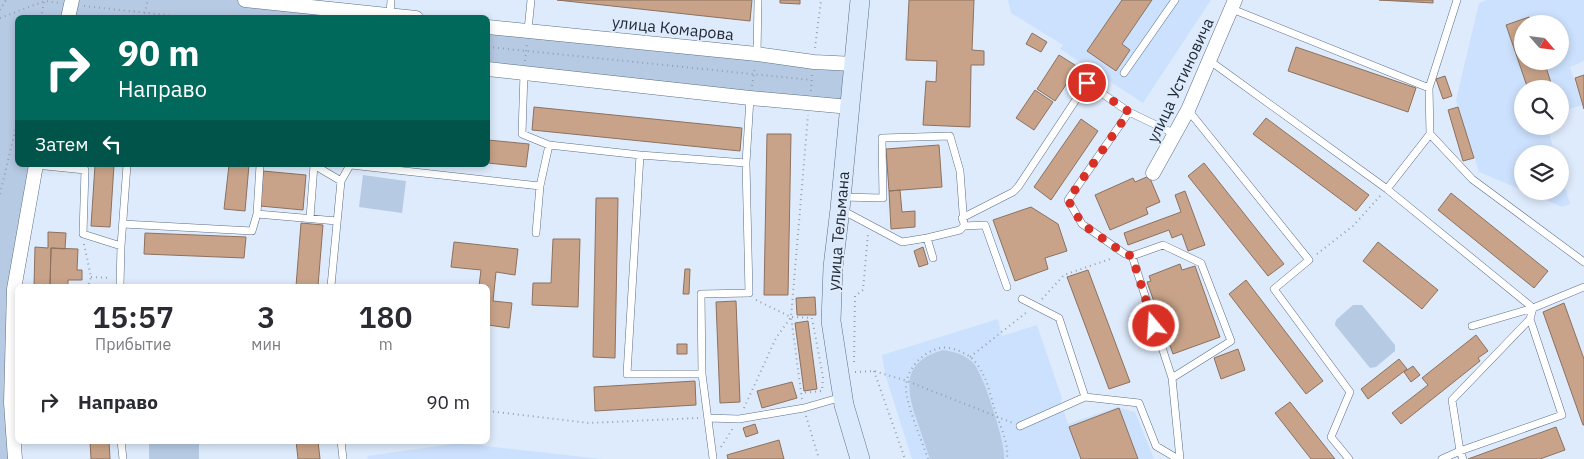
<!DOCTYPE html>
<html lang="ru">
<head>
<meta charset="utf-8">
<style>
  body { margin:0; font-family:"IBM Plex Sans",sans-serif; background:#f7f7f7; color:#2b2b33; height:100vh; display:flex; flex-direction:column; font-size:19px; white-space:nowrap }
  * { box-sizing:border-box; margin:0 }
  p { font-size:16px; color:#7c7c81 }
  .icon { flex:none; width:28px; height:28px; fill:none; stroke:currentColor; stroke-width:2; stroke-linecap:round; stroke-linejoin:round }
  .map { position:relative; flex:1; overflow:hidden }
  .panel { position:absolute; left:15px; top:284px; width:475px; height:160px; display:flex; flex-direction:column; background:#fff; border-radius:8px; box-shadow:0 2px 8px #0003 }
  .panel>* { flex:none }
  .banner { position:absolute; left:15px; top:15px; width:475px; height:152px; border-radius:8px; box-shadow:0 2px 8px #0003; background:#00695c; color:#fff; overflow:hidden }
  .needle { width:32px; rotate:118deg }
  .buttons { position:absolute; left:1514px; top:15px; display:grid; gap:10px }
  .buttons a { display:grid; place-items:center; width:55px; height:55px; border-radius:50%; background:#fff; box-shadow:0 2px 8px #0003; font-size:25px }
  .pin { position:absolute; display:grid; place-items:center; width:42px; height:42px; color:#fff; margin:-21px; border:2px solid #fff; border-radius:50%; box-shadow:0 1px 5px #0007 }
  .me { position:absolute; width:55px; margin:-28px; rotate:342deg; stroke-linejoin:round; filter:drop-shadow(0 0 4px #0008) }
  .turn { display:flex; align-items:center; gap:18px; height:105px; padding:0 20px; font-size:22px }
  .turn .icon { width:65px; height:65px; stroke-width:2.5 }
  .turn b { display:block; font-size:35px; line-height:42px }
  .then { display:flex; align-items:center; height:48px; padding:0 20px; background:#0003; gap:10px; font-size:19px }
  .eta { display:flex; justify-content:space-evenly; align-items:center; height:85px; text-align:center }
  .eta b { font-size:30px; font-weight:600; line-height:35px }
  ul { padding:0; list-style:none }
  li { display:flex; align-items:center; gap:15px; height:65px; padding:0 20px }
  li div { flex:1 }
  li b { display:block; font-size:19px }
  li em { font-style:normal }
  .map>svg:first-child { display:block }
</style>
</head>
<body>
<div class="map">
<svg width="1584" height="459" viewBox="0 0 1584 459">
  <rect width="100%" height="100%" fill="#deebfc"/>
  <!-- built -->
  <path fill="#cce1fd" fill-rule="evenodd" d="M1008,0h203l-68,103 -83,-54 3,-4 -52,-32z
    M1487,0h97v61l-14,6 12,38 -22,7v-23h-38v37h25l8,28h-33v36l-43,-18 -23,-72 23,-97zM1522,24h38v37h-38z
    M1560,170l10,34 -8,3 -37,-16h35z
    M998,319l4,17 35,-11 25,73 -1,5 7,21 49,-17 18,5 19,47h-242l-27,-85 -3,-19z
    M460,443l142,16h-234l-1,-3z"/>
  <!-- green -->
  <path fill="#b6cae3" d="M0,0h245l171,17 -398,1v147h18l-22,124 1,170h-15z
    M488,27l367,37 -5,43 -362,-38z
    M363,175l43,6 -4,32 -43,-6z
    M1353,305h9l33,40v6l-19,16 -6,1 -35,-43 1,-5z
    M943,350c12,2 22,4 31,14 9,9 33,83 30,95h-74c-5,-14 -9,-27 -14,-41 -11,-33 -12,-57 27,-68z
    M149,441h50v18h-50z"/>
  <!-- building -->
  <path fill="#c8a389" stroke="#8c715e" d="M557,0h195l-2,21z
    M780,0h20v4l-20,-1z
    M909,0h65l-2,50 12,1v14h-13l-1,62 -47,-2 3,-44 10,1 1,-21 -31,-1z
    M1122,0h30l-30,44 8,6 -14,21 -29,-20z
    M1379,0h54v3z
    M1529,17l2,7h-9v37h22l8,25 -8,3h-16l-22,-64z
    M1032,33l15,9 -6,10 -15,-8z
    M1296,47l120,41 -8,24 -120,-41z
    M1059,55l19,12 -23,34 -18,-12z
    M1584,75v34l-9,-31z
    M1445,76l7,20 -9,3 -7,-20z
    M1035,90l18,12 -19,28 -18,-12z
    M534,107l208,21 -2,23 -208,-21z
    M1458,107l16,51 -11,3 -15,-51z
    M1266,118l103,77 -13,16 -103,-77z
    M1081,119l17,12 -47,69 -17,-13z
    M767,134h24l-3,161h-24z
    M488,140l41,4 -3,23 -38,-4z
    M939,145l3,42 -53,4 -3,-42z
    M1204,163l80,101 -16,12 -80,-100z
    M95,165h19l-4,62 -19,-1z
    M229,165h20l-4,46 -21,-2z
    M263,171l43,4 -3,35 -43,-4z
    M1149,176l11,26 -14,6 2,6 -38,16 -15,-35 38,-17 2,4z
    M900,190l2,22 13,-1v16l-24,2 -2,-38z
    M1185,191l20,54 -17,6 -6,-17 -10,4 -3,-8 -41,15 -4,-12 57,-21 -6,-17z
    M1451,193l97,78 -14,17 -96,-78z
    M596,198h22l-3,160 -22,-1z
    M1031,207l27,17 9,27 -22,7 3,11 -33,12 -22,-61z
    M301,223l22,2 -5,61h-22z
    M48,232l18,1 -1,16 -14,-1 -1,38h-16l1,-39 13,1z
    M145,233l101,4 -2,21 -100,-4z
    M553,239h27l-2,68 -46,-2 1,-22h18z
    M454,242l64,7 -3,26 -19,-3 -3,29 19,2 -3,25 -21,-3v-39h-9l2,-16 -30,-3z
    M1378,242l60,48 -16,19 -59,-48z
    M923,247l5,17 -9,3 -5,-16z
    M51,248l27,1 -1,21h5v10h-14v6h-18z
    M1180,264l2,6 13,-4 25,71 -47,17 -26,-72 4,-1 -2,-5z
    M685,269h5l-1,25h-6z
    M1088,270l42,112 -21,7 -42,-112z
    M1246,280l77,101 -17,13 -77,-100z
    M815,297l1,18h-19l-1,-17z
    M736,301l4,101 -20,1 -4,-101z
    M1564,303l20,56v66h-1l-40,-113z
    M808,321l9,68 -13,2 -9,-68z
    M1476,335l12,16 -10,7 2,3 -79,63 -9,-11 36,-28 -6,-7z
    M677,344h10v10h-10z
    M1238,349l7,21 -24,9 -7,-21z
    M1399,359l8,10 -39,30 -7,-10z
    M1413,366l7,9 -9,7 -7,-10z
    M695,381l1,24 -101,6 -1,-24z
    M792,382l5,16 -35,10 -5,-17z
    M1290,402l45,57h-24l-36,-46z
    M1119,408l19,51h-57l-12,-32z
    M755,424l3,9 -12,4 -3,-9z
    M1556,427l9,23 -25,9h-72z
    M779,440l5,19h-56l-1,-4z
    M90,441h19l1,18h-19z
    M296,441h22l2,18h-22z"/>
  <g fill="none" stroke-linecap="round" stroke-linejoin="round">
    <defs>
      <path id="lane" d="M1232,9l197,79
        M390,14l1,-14
        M528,30l3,-30
        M757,54l1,-54
        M1210,61l177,128 146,119 -3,11 32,96 -102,36 3,8
        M524,73l-2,61 27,11 91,10 106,8
        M1124,73l51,-73
        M1188,110l121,150 -35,29 76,103 -19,45 18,22
        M1430,134l42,45 112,83
        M640,155l-13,219h75
        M36,165l49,5 -2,64 38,12
        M351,165l189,21 9,-41
        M1387,189l43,-55 -1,-46 28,-88
        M841,197l42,1 -1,-60 68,-2 10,35 4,55
        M840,209l62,33 25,-4 33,-8 4,-4 21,-1 22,62
        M257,214l80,7
        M310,218l4,-53 27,16
        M963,221l-1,-3 51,-26 5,-5 69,-104 42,29
        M123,224l129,7 5,-17 3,-49
        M536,233l4,-47
        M927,238l6,20
        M1132,256l-7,-2 -43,-30 -14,-24 61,-88 46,22
        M120,286l1,-40 6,-81
        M331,286l10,-105 9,-16
        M1022,299l37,19 26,79 54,6 17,43 22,13
        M1472,326l61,-18 51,-21
        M1172,378l59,-37 -30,-78 -38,-18 -31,11 40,122 8,81
        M708,418l31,1 65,-11 38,-11
        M1020,426l65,-29
        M121,441l2,18
        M341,441l2,18
        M713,458l-11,-84 -1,-80 48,-1 -3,-130 4,-65
        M1442,459l18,-8 -8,-51 78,-81"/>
      <path id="street" d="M245,0l171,18
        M68,18l4,-18
        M488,27l269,27 57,8 41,2
        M488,69l262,29 100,9
        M1153,173l35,-63 47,-110
        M15,459l-4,-56 3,-114 22,-124"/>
      <path id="secondary" d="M860,0l-20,209 -7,58 -2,54 13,84 16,54"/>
    </defs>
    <!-- lane casing -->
    <use href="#lane" stroke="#5c6f87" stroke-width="8"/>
    <!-- street casing -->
    <use href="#street" stroke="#5c6f87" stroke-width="15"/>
    <!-- secondary casing -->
    <use href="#secondary" stroke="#5c6f87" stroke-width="20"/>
    <!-- path -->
    <path stroke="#95a0ae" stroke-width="2" stroke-dasharray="1 4" stroke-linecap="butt" d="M84,6l109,12
      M0,10l6,-10
      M0,18l45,-17 14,2
      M41,18l3,-16
      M143,18l5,-18
      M488,47l323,33
      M815,48l6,-48
      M525,61l2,-18
      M752,86l3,-20
      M811,91l1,-16
      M0,194l18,-75
      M84,244l7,33 -3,9
      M1317,254l36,-28 28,-31
      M91,277l20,1
      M1042,299l22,-24 49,-17
      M756,300l35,17 21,1 11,59 -1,14 -21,2
      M970,357l57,-45
      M854,362l1,-66 8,-6 5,-56
      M874,371l31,88
      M855,372l19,-1 33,10 106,42
      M802,399l-11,-82 17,-202
      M744,408l32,-70 15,-21
      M488,411l101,12 109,-5
      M806,416l13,43
      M721,447l12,-19
      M928,459c-6,-18 -21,-52 -22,-70 -1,-19 16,-37 34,-41 9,-2 21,3 29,8 6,4 11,12 14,18 5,10 8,23 11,33 5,17 15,35 13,52"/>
    <!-- lane -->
    <use href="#lane" stroke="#fff" stroke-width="7"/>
    <!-- street -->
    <use href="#street" stroke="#fff" stroke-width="14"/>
    <!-- secondary -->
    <use href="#secondary" stroke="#dae9fc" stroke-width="19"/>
  </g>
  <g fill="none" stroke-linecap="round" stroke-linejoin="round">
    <!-- route -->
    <path stroke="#d93025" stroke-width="9" stroke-dasharray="0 16.2" d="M1087,83l42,29 -61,88 14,24 43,30 7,2 22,70"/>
  </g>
  <g text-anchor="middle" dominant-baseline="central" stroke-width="4" stroke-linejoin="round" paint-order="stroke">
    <!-- street labels -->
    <g font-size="16" fill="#1f2731" stroke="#deebfc">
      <text transform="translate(673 28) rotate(6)">улица Комарова</text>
      <text transform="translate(1180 80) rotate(-65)">улица Устиновича</text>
      <text transform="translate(838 231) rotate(-85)">улица Тельмана</text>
    </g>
  </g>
</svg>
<div class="buttons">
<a><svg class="needle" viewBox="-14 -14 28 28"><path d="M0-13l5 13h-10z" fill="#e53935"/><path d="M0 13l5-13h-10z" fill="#7c7c81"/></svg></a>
<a><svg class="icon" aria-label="search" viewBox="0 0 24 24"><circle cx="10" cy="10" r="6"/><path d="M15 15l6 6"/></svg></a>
<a><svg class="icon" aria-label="layers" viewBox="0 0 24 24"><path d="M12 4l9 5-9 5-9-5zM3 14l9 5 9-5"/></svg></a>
</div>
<div class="pin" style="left:1087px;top:83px;background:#d93025"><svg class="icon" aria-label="arrive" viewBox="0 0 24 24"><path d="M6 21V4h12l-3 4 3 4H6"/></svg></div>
<svg class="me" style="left:1154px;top:326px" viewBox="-20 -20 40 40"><circle r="17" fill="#d93025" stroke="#fff" stroke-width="3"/><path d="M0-11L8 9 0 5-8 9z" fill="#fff"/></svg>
<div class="banner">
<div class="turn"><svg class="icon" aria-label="right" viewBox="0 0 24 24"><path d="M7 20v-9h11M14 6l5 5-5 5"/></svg><div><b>90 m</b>Направо</div></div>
<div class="then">Затем<svg class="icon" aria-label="left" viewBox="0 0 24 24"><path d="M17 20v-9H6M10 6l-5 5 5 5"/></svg></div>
</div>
<section class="panel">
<div class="eta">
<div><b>15:57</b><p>Прибытие</p></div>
<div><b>3</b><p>мин</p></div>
<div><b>180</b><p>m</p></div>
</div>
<ul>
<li><svg class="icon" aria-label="right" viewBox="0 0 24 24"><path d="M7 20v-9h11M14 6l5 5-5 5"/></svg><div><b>Направо</b></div><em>90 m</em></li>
</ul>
</section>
</div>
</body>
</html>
